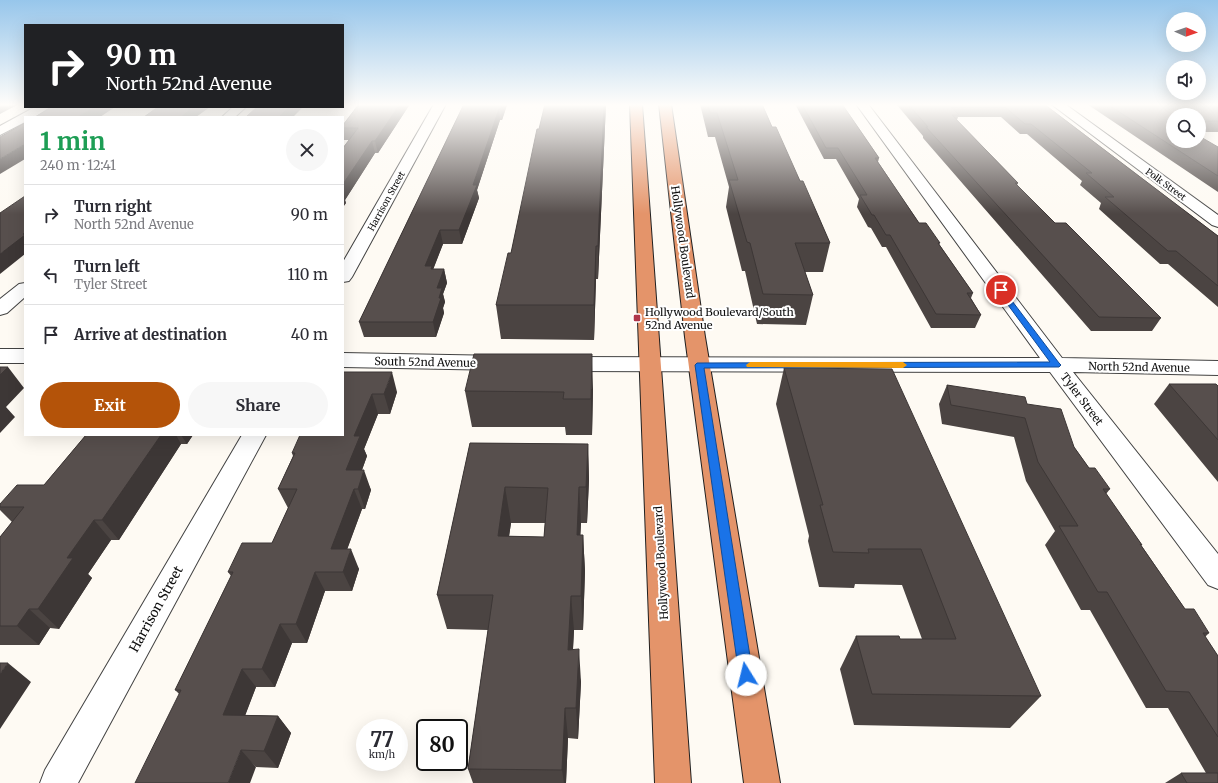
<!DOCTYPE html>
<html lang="en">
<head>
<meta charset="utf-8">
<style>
  body { margin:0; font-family:Merriweather,serif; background:#f7f7f7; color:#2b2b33; height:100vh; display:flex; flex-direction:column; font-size:15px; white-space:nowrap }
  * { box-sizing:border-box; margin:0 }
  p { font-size:13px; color:#7c7c81 }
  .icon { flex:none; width:22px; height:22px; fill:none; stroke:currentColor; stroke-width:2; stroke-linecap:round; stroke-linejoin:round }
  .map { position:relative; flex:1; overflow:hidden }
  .sheet { position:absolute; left:24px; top:116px; width:320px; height:320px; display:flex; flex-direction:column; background:#fff; border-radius:0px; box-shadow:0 4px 16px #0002 }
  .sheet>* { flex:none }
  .hud { position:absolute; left:24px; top:24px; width:320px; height:84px; border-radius:0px; box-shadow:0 4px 16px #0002; background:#202124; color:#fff; overflow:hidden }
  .needle { width:26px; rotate:92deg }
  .fabs { position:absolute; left:1166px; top:12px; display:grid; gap:8px }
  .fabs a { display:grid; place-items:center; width:40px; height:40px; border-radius:50%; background:#fff; box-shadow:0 4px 16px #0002; font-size:20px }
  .speed { position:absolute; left:356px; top:719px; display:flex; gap:8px; font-size:20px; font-weight:700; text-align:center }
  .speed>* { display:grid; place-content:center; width:52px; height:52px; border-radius:50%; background:#fff; box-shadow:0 4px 16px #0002; line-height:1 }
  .speed small { font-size:10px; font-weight:400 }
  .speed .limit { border:2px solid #111; border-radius:6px; background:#fff; color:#111 }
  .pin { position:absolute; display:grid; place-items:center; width:34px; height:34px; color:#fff; margin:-17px; border:2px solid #fff; border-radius:50%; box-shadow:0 1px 4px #0007 }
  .me { position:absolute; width:44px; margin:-22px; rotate:351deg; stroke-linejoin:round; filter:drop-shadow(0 0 3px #0008) }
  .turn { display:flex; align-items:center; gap:14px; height:84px; padding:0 16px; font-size:18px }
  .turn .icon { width:52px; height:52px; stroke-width:2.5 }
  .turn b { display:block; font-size:28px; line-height:34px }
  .round { display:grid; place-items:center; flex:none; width:42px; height:42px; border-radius:21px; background:#f7f7f7 }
  .summary { display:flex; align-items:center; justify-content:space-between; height:68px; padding:0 16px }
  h1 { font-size:24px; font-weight:700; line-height:30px; color:#1e9e55 }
  .cta { display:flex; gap:8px; margin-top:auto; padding:8px 16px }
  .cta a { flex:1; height:46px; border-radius:24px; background:#b45309; color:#fff; font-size:16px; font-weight:700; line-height:46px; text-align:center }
  .cta a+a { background:#f7f7f7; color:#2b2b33 }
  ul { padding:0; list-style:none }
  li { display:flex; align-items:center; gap:12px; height:60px; padding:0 16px; border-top:1px solid #e1e1e2 }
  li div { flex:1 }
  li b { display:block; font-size:15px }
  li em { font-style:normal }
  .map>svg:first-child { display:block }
</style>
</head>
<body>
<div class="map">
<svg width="1218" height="783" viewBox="0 0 1218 783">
  <rect width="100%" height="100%" fill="#fefaf3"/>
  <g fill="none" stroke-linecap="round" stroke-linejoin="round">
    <defs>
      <path id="minor" d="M434,104h12l-94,173 -3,4 -6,1v-20z
        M856,104h12l194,254 156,3v14l-145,-3 145,182v35l-10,-4 -158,-213 -488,-1 -7,-2 -4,-5 4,-5 7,-2 478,1z
        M1051,104h14l153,111v12l-6,-2z
        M35,107h15l-15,10h-10v5l-25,13v-9z
        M233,107h13l-11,10h-13z
        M25,283v14l-18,16 -7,2v-16l19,-15z
        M0,349h25v14h-25z
        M343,353l159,3 7,2 3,5 -3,5 -7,2 -159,-3z
        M242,435h24l-188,348h-38l5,-13z"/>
      <path id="highway" d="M630,104h12l49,679h-36z
        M659,104h12l34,233 75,446h-36l-59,-446z"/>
    </defs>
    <!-- minor casing -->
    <use href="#minor" stroke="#424242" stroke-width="2"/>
    <!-- highway casing -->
    <use href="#highway" stroke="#202020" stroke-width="2"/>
    <!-- minor -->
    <use href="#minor" fill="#fff" fill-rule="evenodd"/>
    <!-- highway -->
    <use href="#highway" fill="#e4946a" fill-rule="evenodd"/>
  </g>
  <!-- wall -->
  <path fill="#4b4442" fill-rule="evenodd" d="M359,104h51l-32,49h-3l-30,47 1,3 -3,4v-59l6,-8h-5l-1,-3v-12z
    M464,104h45v1h-2l-5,15h-2l-23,70 2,8 -17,46h-19l-10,25h11l3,14 -4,11 2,8 -2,6 1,5 -8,24h-72l-5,-15z
    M545,104h61l-8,175h-2l-2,61 -93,-1 -5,-34 15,-52z
    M700,104h62l10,23 28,54 30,62 -7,29h-18l8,23 -7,30 -49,-1 -12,-53h-3l-16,-64 3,-20 -14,-50h-7z
    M795,104h47l37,54 -1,4 41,61 21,20 -1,1 34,49 -2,5 10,17 -6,13h-44l-45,-81h-4l-11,-19 -3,-1 -11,-20 2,-8 -23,-40h-12z
    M897,104h147l174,132v71l-50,-43h-8l-61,-55 2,-6 -21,-18 2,-4 -55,-47h-7l-19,-17h-43l-1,3 61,63 -1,2 38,38 106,95 -9,13h-61l-168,-193v-2l-26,-31z
    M1087,104h131v28h-19v-17h-26v26l45,6v45z
    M784,368l257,328 -31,32 -156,-3 -14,-56 16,-33 44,3h22l-20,-54 -47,-1 -1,4 -35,-1 -11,-46 1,-5 -33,-132z
    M343,372l54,20 -7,22h-12l-14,35 3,7 -5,14 9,20 -6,19h-3l-15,40 12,20 -7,22h-27l-18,52h-15l-17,44h-19l-11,28 33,1 13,17 -13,35 -22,-1 -81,-77 56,-114 -3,-4 44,-29 16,-35 -10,-19 15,-33 -1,-3 51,-18z
    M1169,384l49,2v96l-64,-78z
    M947,385l80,19 47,43 15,21 21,21 -4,5 36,51h-1l44,64 24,24 -4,4 13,19v127h-53l16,-10h25l-38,-65h-22l-56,-98h-9l-36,-65 10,-14 -29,-50 -12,-44 -72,-13 -3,-20z
    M593,389l-1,46h-26l-1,-8h-93l-7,-36z
    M86,435h107l-6,9h-6l-62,96h-8l-23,34 4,4 -33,51 -9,-1 -11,17h-39v-108l12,-15 -12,-12v-6l44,-19z
    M470,443l118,1 1,36 -2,43h-6l-1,12h3l2,36 -2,59h-9l-1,20 8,32 -3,57 -10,-1 -2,45h-93l-5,-14 20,-139 -41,-1 -10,-34zM511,523h34l-1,14 -35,-1z"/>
  <!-- shaded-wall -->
  <path fill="#3d3736" d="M0,104h19l-19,10z
    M400,104h10l-32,49 -3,-12z
    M502,104h4l1,1 -5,15 -1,-11z
    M604,104h2l-8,175v-33z
    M94,107h21l-15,10h-22z
    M192,107h18l-14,10h-15l7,-7z
    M289,107h14l-10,10h-14z
    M499,109l1,11 -23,70 2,8 -17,46 -3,-14 14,-45z
    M372,141l3,12 -30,47 1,3 -3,4v-23z
    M25,144v15l-25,15v-15z
    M440,230l3,14 -10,26 -8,-4z
    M25,233v21l-25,20v-20z
    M596,246v33l-2,61v-35z
    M444,269l3,14 -4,11 2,8 -2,6 1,5 -8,24 -3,-15 6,-24 -2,-10z
    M592,354l1,35 -1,46 -1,-36z
    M8,367l16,21 -18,19 9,10 -15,16v-58z
    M392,372l5,20 -7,22 -6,-20z
    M372,394l6,20 -14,35 3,7 -12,33h-1l8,20 -22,60 -9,-20 15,-79 8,-34z
    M161,435h15l5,9 -62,96 -17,-20z
    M181,435h12l-6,9z
    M588,444l1,36 -2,43 -1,-36z
    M364,470l7,20 -6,19 -7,-20z
    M505,487l6,36 -7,48 -6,-35z
    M579,487l2,36 -2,48 -2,-36z
    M94,520l17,20 -23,34 4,4 -33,51 -21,-20 29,-51z
    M583,535l2,36 -2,59 -2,-34z
    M351,549l8,20 -7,22 -9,-19z
    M315,572l10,19 -18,52 -11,-19z
    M571,596l3,34 -3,52 -3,-32z
    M29,609l21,19 -11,17 -22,-19z
    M280,624l12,19 -17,44 -13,-18z
    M579,649l2,33 -3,57 -2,-31z
    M8,663l23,19 -31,47v-55z
    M242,669l14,18 -17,45 -16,-17z
    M565,708l3,30 -2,45h-2l-2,-13z
    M278,716l13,17 -13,35 -14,-17z
    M241,750l15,17 -6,16h-22z"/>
  <!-- building -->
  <path fill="#574f4d" stroke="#3d3736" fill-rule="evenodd" d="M359,104h41l-25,37h-3l-29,43v-36l15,-20h-15v-3z
    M464,104h38l-1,5h-2l-26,76h4l-18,45h-19l-15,36h7l-1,3h13l-7,19h5l-3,10h2l-8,24h-74z
    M545,104h59l-6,142h-2l-2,59h-98l12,-52h3l26,-124h2z
    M708,104h54l10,23h4l24,54h3l27,62h-35l18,52 -50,-1 -13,-51 -3,-1 -18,-62h9l-21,-67h-7z
    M802,104h40l37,54h-4l44,65h7l14,20h-2l35,50h-6l14,22 -45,-1 -46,-79h-4l-12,-20h-2l-12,-20h7l-29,-47h-12z
    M908,104h136l174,132v50l-42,-35h-8l-63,-54h9l-28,-24h6l-61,-49h-6l-20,-17h-54l8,8h-7l66,68h-3l40,40h11l95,95 -62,-1 -173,-190h2z
    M1107,104h111v17h-19v-6h-26v26h26v-5l19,11v29z
    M52,107h42l-16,10h-43z
    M158,107h34l-4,3h2l-9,7h-37z
    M257,107h32l-10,10h2h-35z
    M25,123v21l-25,15v-22z
    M25,196v37l-2,1h2v1l-25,19v-41z
    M474,354h118l-1,45h-28l1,-7 -99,-1z
    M0,367h8l-8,8z
    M784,368l108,1 149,327 -169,-2 -16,-58h43l1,3h56l-35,-90h-53l1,4 -36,-1 -13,-47h3z
    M343,372h49l-8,22h-12l-18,42h6l-14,34h18l-6,19h-4l-23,60h20l-8,23h-28l-19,52h-16l-18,45h-20l-19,46 55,1 -14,35 -23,-1 -13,33h-93l46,-93h-6l58,-118h-5l14,-29h30l25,-54h-19l17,-36h-3l8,-18h43z
    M1169,384h47l2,2v54z
    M947,385l78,12 2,7 34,5 13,38 15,21h6l15,21h-7l39,56 -2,-1 45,65h9l15,24h-6l15,23v81l-29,-45 -23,-1 -59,-99h-9l-39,-66h19l-40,-64 -13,-44 -74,-13z
    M86,435h75l-59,85h-8l-27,38h6l-35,51h-9l-12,17h-17v-89l24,-30h-24v-3l17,-19h27z
    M470,443l118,1 -2,43h-7l-2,48h6l-2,61h-10l-3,54 11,-1 -3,59h-11l-3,62 -94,-1 25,-174h-56zM505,487l43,1 -4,49 -46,-1z
    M0,663h8l-8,11z
    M1181,773h37v10h-31z"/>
  <!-- sky -->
  <linearGradient id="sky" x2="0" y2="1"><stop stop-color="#97c6eb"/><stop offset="0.49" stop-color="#fffdfa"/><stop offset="1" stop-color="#fffdfa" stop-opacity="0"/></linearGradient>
  <rect width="1218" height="214" fill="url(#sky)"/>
  <!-- route -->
  <path fill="#1a73e8" stroke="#114b97" d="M1001,288l2,1 56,74 2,2 -2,2 -355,1 49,307 -2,4 -5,2 -5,-2 -2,-4 -44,-310 2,-2 353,-1 -53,-72z"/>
  <!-- slow -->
  <path fill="#f59e0b" d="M750,362h153l4,3 -4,3 -156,-1 -1,-2z"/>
  <!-- markers -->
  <rect fill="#b0364a" stroke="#fff" stroke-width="1.5" x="633" y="314" width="8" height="8" rx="2"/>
  <g text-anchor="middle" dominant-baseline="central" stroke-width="4" stroke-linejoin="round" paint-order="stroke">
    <!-- far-street labels -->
    <g font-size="9" fill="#0f0f0f" stroke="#fff">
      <text transform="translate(1166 184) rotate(36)">Polk Street</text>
      <text transform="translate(386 201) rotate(-61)">Harrison Street</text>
    </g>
    <!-- street labels -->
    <g font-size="11" fill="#0f0f0f" stroke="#fff">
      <text transform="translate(683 242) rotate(82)">Hollywood Boulevard</text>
      <text transform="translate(425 362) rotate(1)">South 52nd Avenue</text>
      <text transform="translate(1139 367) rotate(1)">North 52nd Avenue</text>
      <text transform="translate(1082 399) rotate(53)">Tyler Street</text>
      <text transform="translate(661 563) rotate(-93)">Hollywood Boulevard</text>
    </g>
    <!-- poi labels -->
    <g font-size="11" fill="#0f0f0f" stroke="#fff" text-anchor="start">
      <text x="645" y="312">Hollywood Boulevard/South<tspan x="645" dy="13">52nd Avenue</tspan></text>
    </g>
    <!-- near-street labels -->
    <g font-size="13" fill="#0f0f0f" stroke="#fff">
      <text transform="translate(156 609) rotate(-61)">Harrison Street</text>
    </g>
  </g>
</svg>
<div class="fabs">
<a><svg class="needle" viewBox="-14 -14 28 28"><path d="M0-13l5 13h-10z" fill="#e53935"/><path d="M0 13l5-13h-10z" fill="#7c7c81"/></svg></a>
<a><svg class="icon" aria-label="sound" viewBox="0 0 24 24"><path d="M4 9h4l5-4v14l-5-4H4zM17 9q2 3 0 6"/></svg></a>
<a><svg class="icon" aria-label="search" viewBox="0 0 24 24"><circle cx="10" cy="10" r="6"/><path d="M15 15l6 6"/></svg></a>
</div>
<div class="speed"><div>77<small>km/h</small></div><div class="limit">80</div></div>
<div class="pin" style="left:1001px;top:290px;background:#d93025"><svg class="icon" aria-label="arrive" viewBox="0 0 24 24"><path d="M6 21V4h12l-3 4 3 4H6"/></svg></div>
<svg class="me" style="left:746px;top:675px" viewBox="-20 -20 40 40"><circle r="19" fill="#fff"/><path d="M0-13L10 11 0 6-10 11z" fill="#1a73e8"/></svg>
<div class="hud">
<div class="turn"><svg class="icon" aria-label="right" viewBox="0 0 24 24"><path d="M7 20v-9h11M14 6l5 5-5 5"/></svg><div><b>90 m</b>North 52nd Avenue</div></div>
</div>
<section class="sheet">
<div class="summary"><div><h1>1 min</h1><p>240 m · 12:41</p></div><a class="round"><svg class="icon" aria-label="close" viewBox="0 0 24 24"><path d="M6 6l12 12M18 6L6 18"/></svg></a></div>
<ul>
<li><svg class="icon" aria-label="right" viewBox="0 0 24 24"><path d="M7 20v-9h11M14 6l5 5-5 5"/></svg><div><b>Turn right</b><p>North 52nd Avenue</p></div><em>90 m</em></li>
<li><svg class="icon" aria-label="left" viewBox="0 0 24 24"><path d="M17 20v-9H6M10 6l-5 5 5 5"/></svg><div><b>Turn left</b><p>Tyler Street</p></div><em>110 m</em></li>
<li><svg class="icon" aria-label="arrive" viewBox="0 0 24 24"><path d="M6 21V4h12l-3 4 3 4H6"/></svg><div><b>Arrive at destination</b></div><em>40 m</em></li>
</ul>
<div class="cta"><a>Exit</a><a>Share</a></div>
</section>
</div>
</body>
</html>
